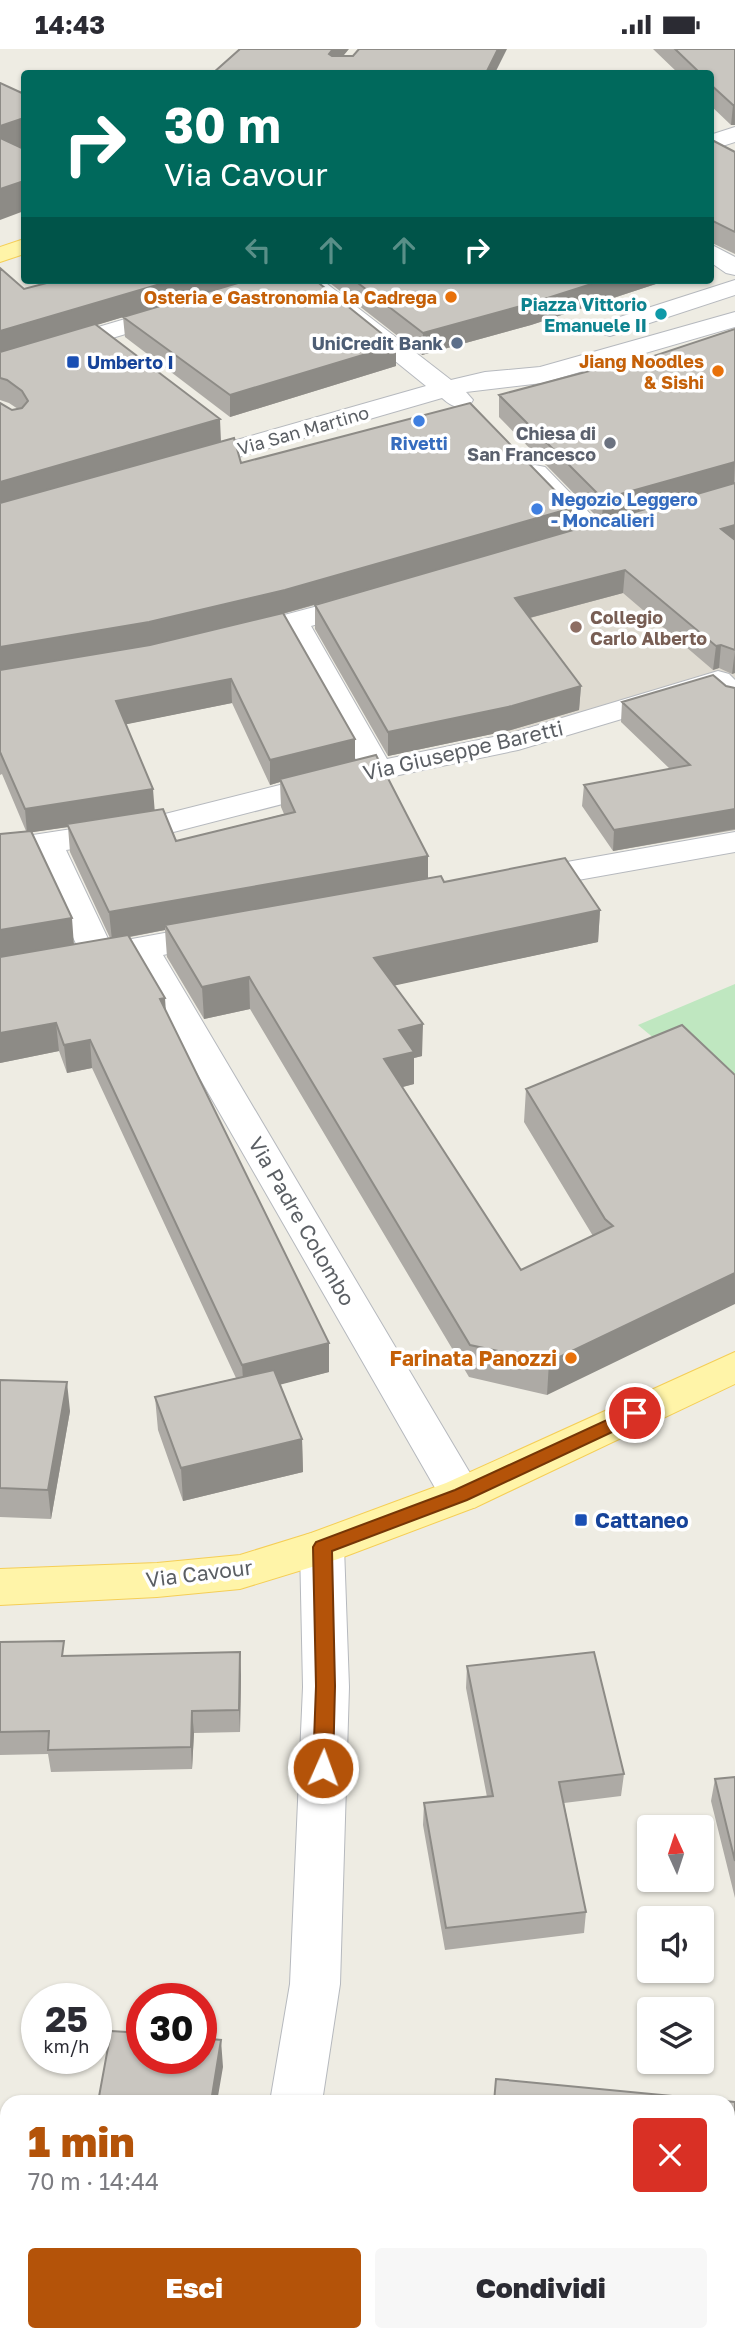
<!DOCTYPE html>
<html lang="it">
<head>
<meta charset="utf-8">
<style>
  body { margin:0; font-family:"Golos Text",sans-serif; background:#f7f7f7; color:#2b2b33; height:100vh; display:flex; flex-direction:column; font-size:26px; white-space:nowrap }
  * { box-sizing:border-box; margin:0 }
  p { font-size:23px; color:#7c7c81 }
  .icon { flex:none; width:38px; height:38px; fill:none; stroke:currentColor; stroke-width:2; stroke-linecap:round; stroke-linejoin:round }
  .map { position:relative; flex:1; overflow:hidden }
  .side { position:absolute; left:0px; top:2046px; width:735px; height:247px; display:flex; flex-direction:column; background:#fff; border-radius:21px 21px 0 0; box-shadow:0 2px 5px #0004 }
  .side>* { flex:none }
  .top-card { position:absolute; left:21px; top:21px; width:693px; height:214px; border-radius:7px; box-shadow:0 2px 5px #0004; background:#00695c; color:#fff; overflow:hidden }
  .needle { width:46px; rotate:357deg }
  .tools { position:absolute; left:637px; top:1766px; display:grid; gap:14px }
  .tools a { display:grid; place-items:center; width:77px; height:77px; border-radius:7px; background:#fff; box-shadow:0 2px 5px #0004; font-size:35px }
  .speed { position:absolute; left:21px; top:1934px; display:flex; gap:14px; font-size:35px; font-weight:700; text-align:center }
  .speed>* { display:grid; place-content:center; width:91px; height:91px; border-radius:50%; background:#fff; box-shadow:0 2px 5px #0004; line-height:1 }
  .speed small { font-size:18px; font-weight:400 }
  .speed .limit { border:10px solid #d22; background:#fff; color:#111 }
  .pin { position:absolute; display:grid; place-items:center; width:60px; height:60px; color:#fff; margin:-30px; border:4px solid #fff; border-radius:50%; box-shadow:0 2px 7px #0007 }
  .me { position:absolute; width:77px; margin:-38px; rotate:2deg; stroke-linejoin:round; filter:drop-shadow(0 0 5px #0008) }
  .turn { display:flex; align-items:center; gap:24px; height:147px; padding:0 28px; font-size:32px }
  .turn .icon { width:91px; height:91px; stroke-width:2.5 }
  .turn b { display:block; font-size:49px; line-height:60px }
  .lanes { display:flex; align-items:center; height:66px; padding:0 28px; background:#0003; justify-content:center; gap:35px; direction:ltr }
  .lanes .off { opacity:.35 }
  .round { display:grid; place-items:center; flex:none; width:74px; height:74px; border-radius:7px; background:#f7f7f7 }
  .overview { display:flex; align-items:center; justify-content:space-between; height:119px; padding:0 28px }
  h1 { font-size:42px; font-weight:800; line-height:52px; color:#b45309 }
  .action { display:flex; gap:14px; margin-top:auto; padding:14px 28px }
  .action a { flex:1; height:80px; border-radius:7px; background:#b45309; color:#fff; font-size:28px; font-weight:800; line-height:80px; text-align:center }
  .action a+a { background:#f7f7f7; color:#2b2b33 }
  .status { display:flex; justify-content:space-between; align-items:center; height:49px; padding:0 35px; background:#fff; direction:ltr }
  .status svg { height:19px; fill:currentColor }
  .map>svg:first-child { display:block }
</style>
</head>
<body>
<div class="status"><b>14:43</b><svg viewBox="0 0 49 12"><path d="M0 12V9h3v3zM5 12V6h3v6zM10 12V3h3v9zM15 12V0h3v12zM26 1h20v11H26zM47 4h2v5h-2z"/></svg></div>
<div class="map">
<svg width="735" height="2292" viewBox="0 0 735 2292">
  <rect width="100%" height="100%" fill="#eeece3"/>
  <!-- education -->
  <path fill="#dfdbd1" d="M735,459v182l-153,23 -85,24 -97,-134z"/>
  <!-- green -->
  <path fill="#bfe7c0" d="M735,935v121l-97,-80z"/>
  <g fill="none" stroke-linecap="round" stroke-linejoin="round">
    <defs>
      <path id="minor" d="M735,78v15l-25,8v-15z
        M710,195l25,13v18l-9,-2 -16,-11z
        M295,231h27l129,100 34,-8 55,-5 195,-55v15l-193,56 -76,9 7,8 -4,6c-12,3 -18,0 -27,-8l-245,71 -10,2 -10,-2 -4,-6 4,-6 249,-71z
        M735,231v15l-125,41 -9,-3 -4,-5 4,-5z
        M176,255l9,2 3,5 -3,5 -185,56v-16z
        M535,416l10,2 60,62 4,6 -4,6 -10,2 -10,-2 -60,-62 -4,-6 4,-6z
        M363,545l10,3 5,6 -5,6 -62,17 76,133 125,-26 206,-62 11,3 6,6v26l-11,-2 -12,-12 -194,58 -138,29 -222,57 -92,14 44,93 109,-20 12,4 5,7 -5,7 -68,14 320,540 -7,12 -15,4 -15,-4 -314,-547 -132,24v-22l78,-14 -43,-93 -35,5v-20l157,-24 202,-51 -74,-132 -46,12 -11,-3 -4,-6 4,-6z
        M735,783v20l-213,38 -12,-3 -5,-7 5,-7 12,-3z
        M322,1481l16,5 6,12 5,140 -9,297 -18,118h-52l20,-118 13,-297 -3,-140 6,-12z
        M230,2286h56l-1,6h-56z"/>
      <path id="major" d="M24,190v15l-24,8v-15z
        M735,1303v32l-259,123 -138,52 -98,30 -83,8 -157,8v-36l157,-6 83,-8 71,-22 135,-50z"/>
    </defs>
    <!-- minor casing -->
    <use href="#minor" stroke="#b6b9be" stroke-width="2"/>
    <!-- major casing -->
    <use href="#major" stroke="#f5ce56" stroke-width="2"/>
    <!-- minor -->
    <use href="#minor" fill="#fff" fill-rule="evenodd"/>
    <!-- major -->
    <use href="#major" fill="#fff4a8" fill-rule="evenodd"/>
  </g>
  <!-- wall -->
  <path fill="#adaaa5" fill-rule="evenodd" d="M653,0h82v76h-4l-21,-20v-32h-32z
    M710,90l25,13v102l-25,-12z
    M0,219l24,21 372,77 -166,51 -105,-80 -2,-20 -27,8 125,117 20,21 330,67 30,-9 -102,-104v-22l128,-30 108,-36v344l-3,1 -13,-6 -6,2 -90,-77 -93,25 51,68 -2,24 -68,20 -123,26 -73,-127v-24l-32,9 72,146 73,118 16,4 156,28 -2,32 -204,43 28,71 -8,2v26l-12,3 119,183 72,-34 -69,-114 2,-33 209,-14 -188,320 -78,-18 -219,-368 -46,10 -37,-62 -2,-27 -35,7 36,75 163,360 -49,12 22,55 1,33 -120,29 -25,-71 -3,-33 81,-19 -144,-310 -25,5 -8,-22 -59,12v-229l26,-3 -24,-57 -2,1v-372l12,7 6,-1 -9,-6 -9,-3zM232,654l38,82 10,-3 1,25 3,7 -108,27 -22,-31 -28,-86zM68,778l2,25 40,86 -36,6 -42,-112z
    M326,231h342l-137,45 -109,30z
    M726,637l9,2v142l-122,21 -31,-45 2,-21 86,-16 -49,-47 1,-20z
    M0,1331l70,31 -19,108 -51,-2z
    M0,1593l65,14 176,19 -1,57 -46,1 -2,36 -141,3 -3,-18 -48,1z
    M467,1617l157,108 -3,22 -57,7 22,109 -2,21 -139,17 -22,-125 1,-22 63,-6 -21,-109z
    M735,1728v121l-24,-97 4,-22z
    M728,2053h7v141l-7,-1z"/>
  <!-- shaded-wall -->
  <path fill="#8d8b86" d="M333,0h16l-20,24v-19z
    M498,0h9l-12,24h-9z
    M733,56h2v20h-4z
    M24,69v29l-24,8v-29z
    M24,132v30l-24,9v-31z
    M713,196l-2,21h-1v-20z
    M174,231h73l-247,74v-23z
    M604,231h64l-137,45 -109,30 1,-22z
    M396,296v21l-166,51v-22z
    M220,370l1,23 -221,63v-23z
    M735,413l-1,22 -132,38 1,-23z
    M572,459l-1,23 -286,82 -135,32 -150,26v-24z
    M735,476v22l-14,-18z
    M625,521l-2,23 -109,29 1,-24z
    M721,596l-2,23 -6,2 3,-24z
    M735,601v23l-3,1z
    M231,630l1,24 -114,23 -2,-25z
    M581,637l-2,24 -68,20 -123,26v-24z
    M355,690v24l-75,16v3l-10,3v-25z
    M153,740l2,25 -88,10 1,3 -41,6 -2,-24z
    M735,760v20l-122,22 1,-21z
    M428,807v28l-263,41v5l-53,10 -3,-28z
    M600,861l-2,32 -224,48v-32z
    M72,869l2,28 -74,13v-29z
    M249,928l1,32 -46,10 -2,-32z
    M165,949l2,29 -7,-28z
    M56,974l3,28 -59,12v-30z
    M423,975l-1,32 -8,2v26l-30,8v-33l15,-29z
    M90,991l2,28 -25,5 -3,-28z
    M735,1224v31l-188,91 2,-33z
    M329,1294v29l-85,22 -2,-29z
    M67,1333l3,29 -19,108 -3,-29z
    M302,1390l1,33 -120,29 -2,-33z
    M240,1603l1,23 -1,57 -1,-22z
    M192,1662l2,22 -2,36 -1,-22z
    M221,1991l2,27 -6,35h-6z
    M176,2286h6l-1,6h-6z"/>
  <!-- building -->
  <path fill="#c9c6c0" stroke="#8d8b86" stroke-width="2" d="M240,0h93l-4,5 3,2h21l6,-7h139l-12,24h-273z
    M675,0h60v56h-2l-23,-21v-11h-10z
    M0,34l24,11v24l-24,8z
    M0,89l24,11v32l-24,8z
    M710,90l25,13v80l-24,-12 -1,9z
    M0,219l24,21 34,-9h116l-174,51z
    M248,231h67l81,65 -166,50 -107,-78z
    M354,231h250l-72,23 -109,30z
    M95,275l125,95 -220,63v-79l12,7 10,-2 6,-7 -6,-10 -15,-11 -7,-2v-26z
    M735,280v133l-132,37 -104,-104 124,-33 4,3z
    M470,354l102,105 -287,82 -136,32 -149,25v-144l234,-65 7,25z
    M735,434v42l-14,4 14,11v110l-14,-5 -5,1 -91,-76 -110,28 66,88 -69,20 -124,26 -73,-127z
    M283,564l72,126 -85,21 -39,-81 -115,22 37,88 -128,20 -25,-57v-82l150,-25z
    M713,626l13,11 9,2v121l-121,21 -30,-45 106,-20 -68,-63z
    M376,706l52,101 -319,56 -42,-88 96,-15 13,32 119,-29 -15,-33z
    M31,782l41,87 -72,12v-96z
    M565,809l35,52 -226,48 49,66 -24,6 15,22 -30,7 137,211 92,-44 -8,-7 -79,-130 156,-64 53,50v198l-186,89 -79,-17 -221,-368 -47,10 -37,-62 276,-49 3,6z
    M128,886l37,63 -5,1 169,344 -87,22 -152,-325 -26,5 -8,-22 -56,10v-76z
    M274,1321l28,69 -121,29 -26,-71z
    M0,1331l67,2 -19,108 -48,-2z
    M64,1592l-2,15 178,-4 -1,58 -47,1 -1,36 -143,3 1,-19 -49,1v-90z
    M594,1603l30,122 -65,8 27,130 -140,16 -22,-125 69,-7 -26,-130z
    M735,1728v84l-20,-82z
    M111,1982l31,2v25h59v-20l20,2 -10,62h-113z
    M496,2030l239,23v114l-7,-1v-113h-234z
    M35,2286h141l-1,6h-141z
    M319,2286h157v6h-157z"/>
  <!-- route -->
  <path fill="#b45309" stroke="#753606" stroke-width="2" d="M635,1358l7,2 2,4 -2,5 -175,82 -135,51 3,135 -2,82 -3,5 -7,3 -7,-3 -3,-5 3,-82 -3,-139 3,-5 139,-52z"/>
  <!-- markers -->
  <g fill="#e8710a" stroke="#fff" stroke-width="2.5">
    <circle cx="451" cy="248" r="7"/>
    <circle cx="718" cy="322" r="7"/>
    <circle cx="571" cy="1309" r="7"/>
  </g>
  <circle fill="#0f9aa8" stroke="#fff" stroke-width="2.5" cx="661" cy="265" r="7"/>
  <circle fill="#5c6f8a" stroke="#fff" stroke-width="2.5" cx="457" cy="294" r="7"/>
  <g fill="#1a4fb4" stroke="#fff" stroke-width="2.5">
    <rect x="66" y="306" width="14" height="14" rx="3.5"/>
    <rect x="574" y="1464" width="14" height="14" rx="3.5"/>
  </g>
  <g fill="#3f7fe0" stroke="#fff" stroke-width="2.5">
    <circle cx="419" cy="372" r="7"/>
    <circle cx="537" cy="460" r="7"/>
  </g>
  <circle fill="#6b7280" stroke="#fff" stroke-width="2.5" cx="610" cy="394" r="7"/>
  <circle fill="#8d6e63" stroke="#fff" stroke-width="2.5" cx="576" cy="578" r="7"/>
  <g text-anchor="middle" dominant-baseline="central" stroke-width="7" stroke-linejoin="round" paint-order="stroke">
    <!-- far-food labels -->
    <g font-size="18" font-weight="bold" fill="#c56008" stroke="#fff" text-anchor="end">
      <text x="437" y="248">Osteria e Gastronomia la Cadrega</text>
      <text x="704" y="312">Jiang Noodles<tspan x="704" dy="21">&amp; Sishi</tspan></text>
    </g>
    <!-- far-culture labels -->
    <g font-size="18" font-weight="bold" fill="#0d838f" stroke="#fff" text-anchor="end">
      <text x="647" y="255">Piazza Vittorio<tspan x="647" dy="21">Emanuele II</tspan></text>
    </g>
    <!-- far-service labels -->
    <g font-size="18" font-weight="bold" fill="#4e5e75" stroke="#fff" text-anchor="end">
      <text x="443" y="294">UniCredit Bank</text>
    </g>
    <!-- far-transit labels -->
    <g font-size="18" font-weight="bold" fill="#164399" stroke="#fff" text-anchor="start">
      <text x="87" y="313">Umberto I</text>
    </g>
    <!-- far-street labels -->
    <g font-size="18" fill="#5b5f64" stroke="#fff">
      <text transform="translate(303 381) rotate(-16)">Via San Martino</text>
    </g>
    <!-- far-worship labels -->
    <g font-size="18" font-weight="bold" fill="#5b616d" stroke="#fff" text-anchor="end">
      <text x="596" y="384">Chiesa di<tspan x="596" dy="21">San Francesco</tspan></text>
    </g>
    <!-- far-shop labels -->
    <g font-size="18" font-weight="bold" fill="#366cbe" stroke="#fff">
      <text x="419" y="394">Rivetti</text>
      <text x="551" y="450" text-anchor="start">Negozio Leggero<tspan x="551" dy="21">- Moncalieri</tspan></text>
    </g>
    <!-- far-education labels -->
    <g font-size="18" font-weight="bold" fill="#785e54" stroke="#fff" text-anchor="start">
      <text x="590" y="568">Collegio<tspan x="590" dy="21">Carlo Alberto</tspan></text>
    </g>
    <!-- street labels -->
    <g font-size="21" fill="#5b5f64" stroke="#fff">
      <text transform="translate(463 701) rotate(-13)">Via Giuseppe Baretti</text>
      <text transform="translate(302 1172) rotate(60)">Via Padre Colombo</text>
      <text transform="translate(199 1524) rotate(-7)">Via Cavour</text>
    </g>
    <!-- food labels -->
    <g font-size="21" font-weight="bold" fill="#c56008" stroke="#fff" text-anchor="end">
      <text x="557" y="1309">Farinata Panozzi</text>
    </g>
    <!-- transit labels -->
    <g font-size="21" font-weight="bold" fill="#164399" stroke="#fff" text-anchor="start">
      <text x="595" y="1471">Cattaneo</text>
    </g>
  </g>
</svg>
<div class="tools">
<a><svg class="needle" viewBox="-14 -14 28 28"><path d="M0-13l5 13h-10z" fill="#e53935"/><path d="M0 13l5-13h-10z" fill="#7c7c81"/></svg></a>
<a><svg class="icon" aria-label="sound" viewBox="0 0 24 24"><path d="M4 9h4l5-4v14l-5-4H4zM17 9q2 3 0 6"/></svg></a>
<a><svg class="icon" aria-label="layers" viewBox="0 0 24 24"><path d="M12 4l9 5-9 5-9-5zM3 14l9 5 9-5"/></svg></a>
</div>
<div class="speed"><div>25<small>km/h</small></div><div class="limit">30</div></div>
<div class="pin" style="left:635px;top:1364px;background:#d93025"><svg class="icon" aria-label="arrive" viewBox="0 0 24 24"><path d="M6 21V4h12l-3 4 3 4H6"/></svg></div>
<svg class="me" style="left:323px;top:1719px" viewBox="-20 -20 40 40"><circle r="17" fill="#b45309" stroke="#fff" stroke-width="3"/><path d="M0-11L8 9 0 5-8 9z" fill="#fff"/></svg>
<div class="top-card">
<div class="turn"><svg class="icon" aria-label="right" viewBox="0 0 24 24"><path d="M7 20v-9h11M14 6l5 5-5 5"/></svg><div><b>30 m</b>Via Cavour</div></div>
<div class="lanes"><svg class="icon off" aria-label="left" viewBox="0 0 24 24"><path d="M17 20v-9H6M10 6l-5 5 5 5"/></svg><svg class="icon off" aria-label="ahead" viewBox="0 0 24 24"><path d="M12 20V5M6 11l6-6 6 6"/></svg><svg class="icon off" aria-label="ahead" viewBox="0 0 24 24"><path d="M12 20V5M6 11l6-6 6 6"/></svg><svg class="icon" aria-label="right" viewBox="0 0 24 24"><path d="M7 20v-9h11M14 6l5 5-5 5"/></svg></div>
</div>
<section class="side">
<div class="overview"><div><h1>1 min</h1><p>70 m · 14:44</p></div><a class="round" style="background:#d93025;color:#fff"><svg class="icon" aria-label="close" viewBox="0 0 24 24"><path d="M6 6l12 12M18 6L6 18"/></svg></a></div>
<div class="action"><a>Esci</a><a>Condividi</a></div>
</section>
</div>
</body>
</html>
